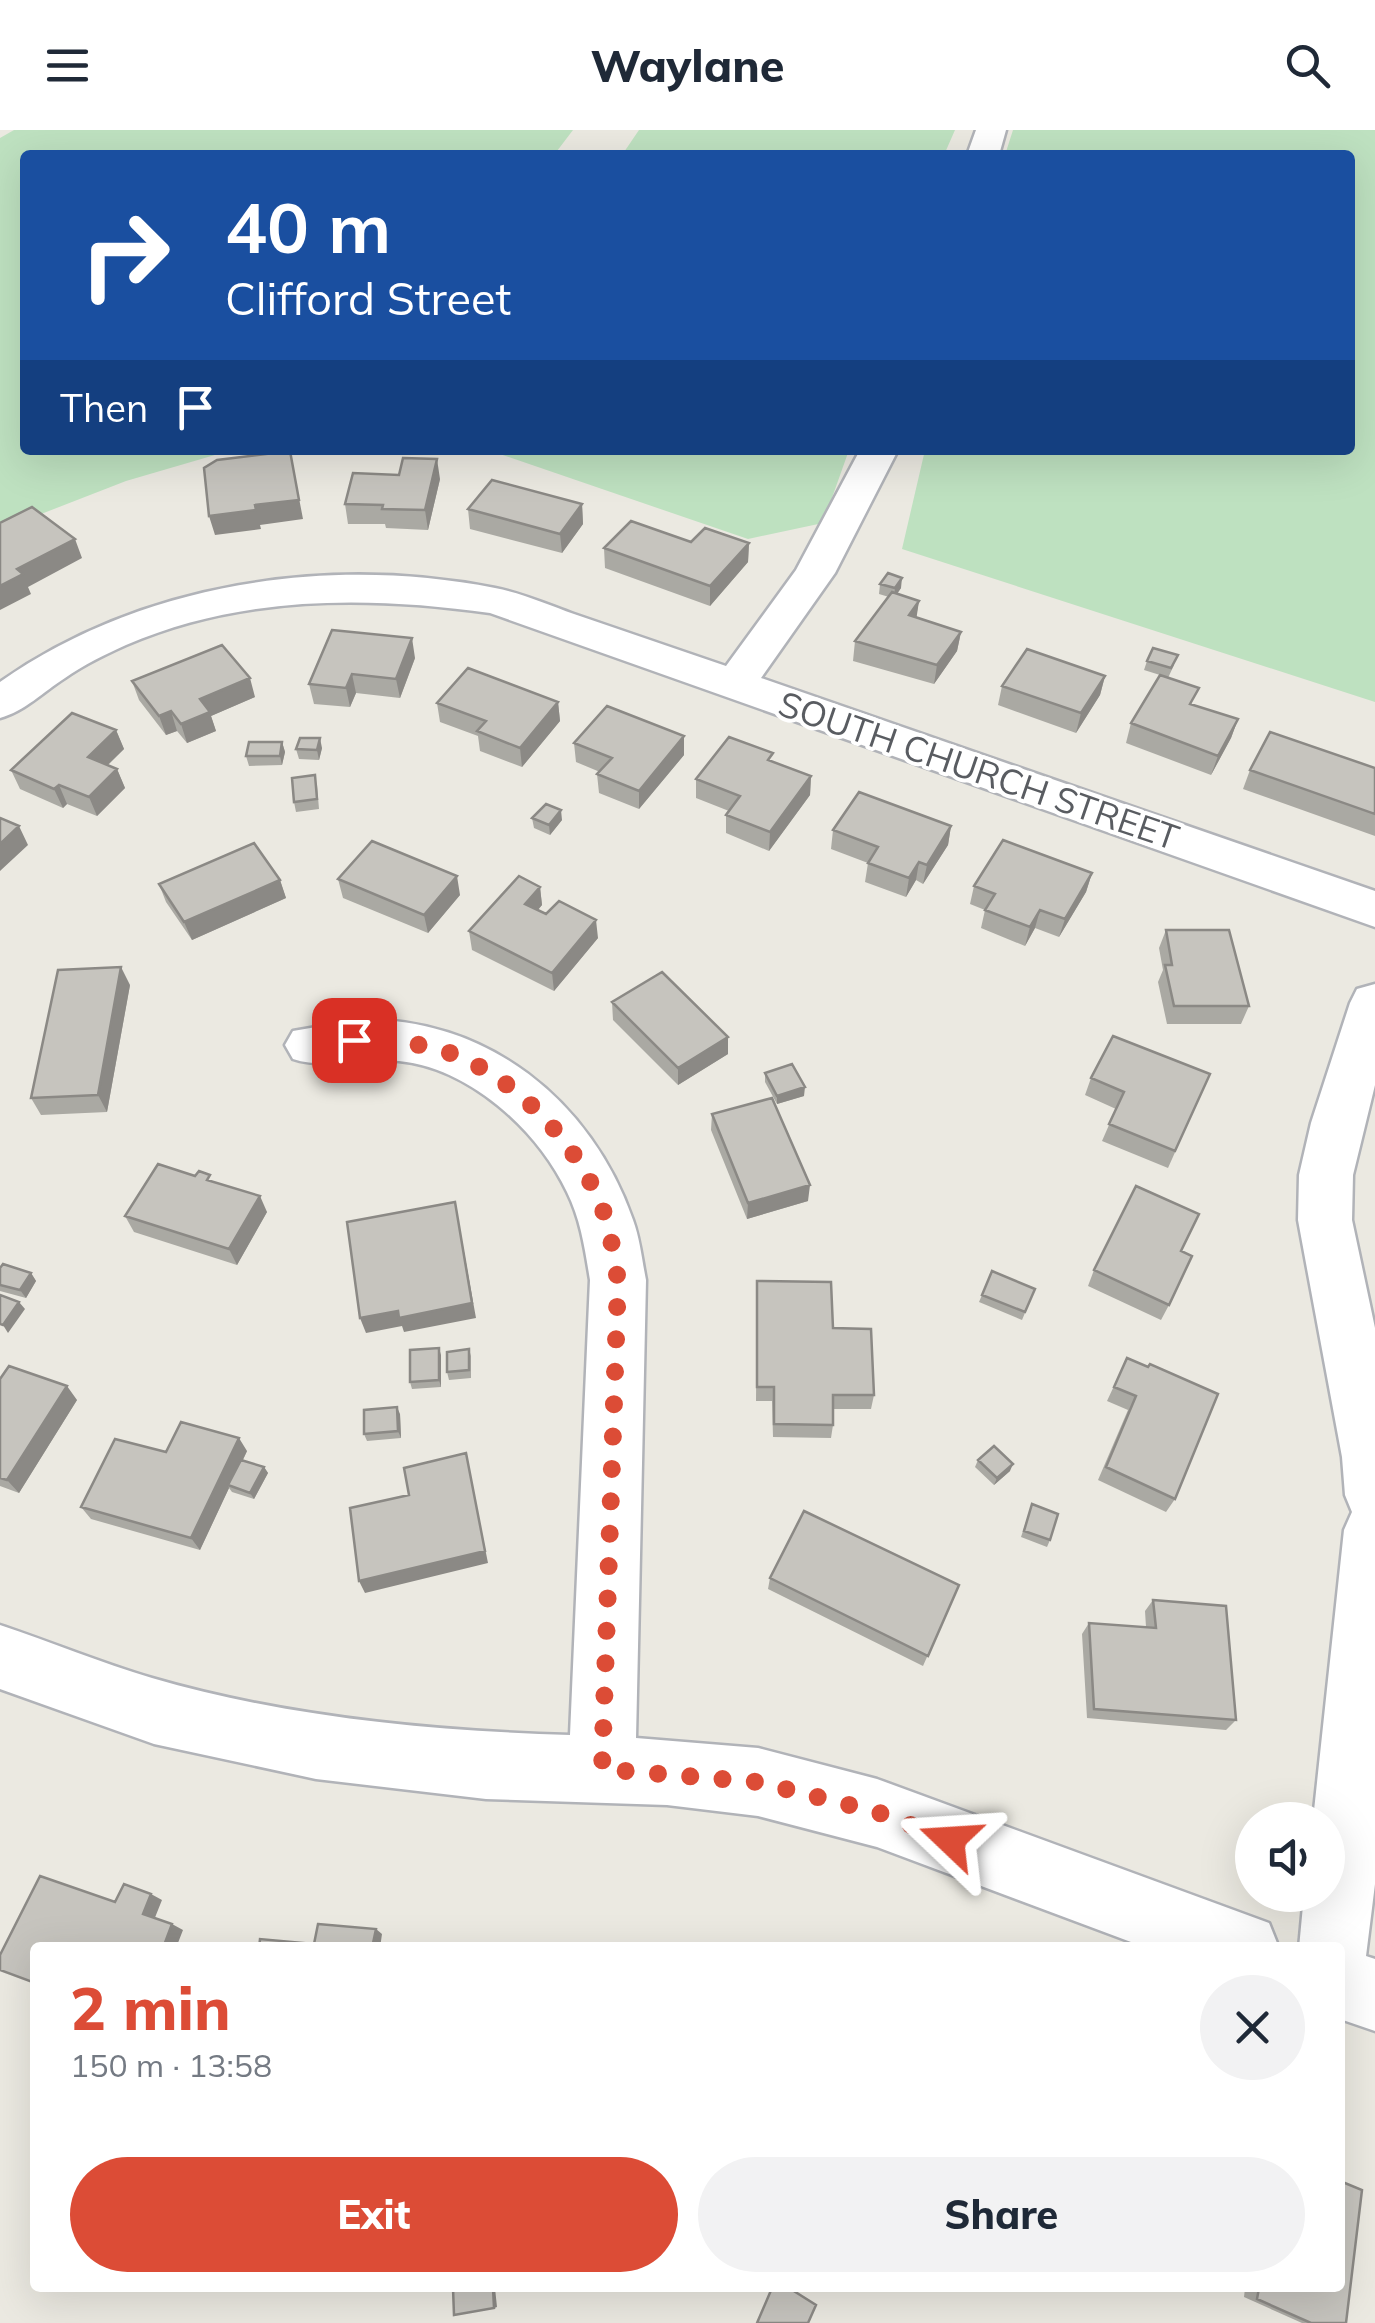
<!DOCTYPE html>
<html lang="en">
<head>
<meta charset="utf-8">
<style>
  body { margin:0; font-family:Mulish,sans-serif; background:#f2f2f3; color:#1f2937; height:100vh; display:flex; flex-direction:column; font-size:38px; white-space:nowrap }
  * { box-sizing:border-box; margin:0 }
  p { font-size:32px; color:#747a83 }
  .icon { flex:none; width:55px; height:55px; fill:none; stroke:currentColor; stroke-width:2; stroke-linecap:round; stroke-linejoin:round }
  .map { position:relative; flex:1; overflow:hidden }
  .drawer { position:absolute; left:30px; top:1812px; width:1315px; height:350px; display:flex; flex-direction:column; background:#fff; border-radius:10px; box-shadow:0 10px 40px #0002 }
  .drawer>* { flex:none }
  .top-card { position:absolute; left:20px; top:20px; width:1335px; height:305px; border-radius:10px; box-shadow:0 10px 40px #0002; background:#1a4fa0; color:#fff; overflow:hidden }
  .buttons { position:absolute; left:1235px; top:1672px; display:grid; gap:20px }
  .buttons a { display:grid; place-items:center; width:110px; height:110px; border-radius:50%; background:#fff; box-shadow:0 10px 40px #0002; font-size:50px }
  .pin { position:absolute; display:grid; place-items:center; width:85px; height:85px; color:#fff; margin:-42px; border-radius:20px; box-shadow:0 5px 15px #0006 }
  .me { position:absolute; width:110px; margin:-55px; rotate:290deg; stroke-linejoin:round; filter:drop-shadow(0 0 8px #0008) }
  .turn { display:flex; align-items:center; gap:35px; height:210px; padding:0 40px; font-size:45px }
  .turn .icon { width:130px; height:130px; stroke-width:2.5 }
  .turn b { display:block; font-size:70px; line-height:85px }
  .then { display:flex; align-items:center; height:95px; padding:0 40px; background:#0003; gap:20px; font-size:38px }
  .round { display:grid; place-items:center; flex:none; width:105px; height:105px; border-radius:52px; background:#f2f2f3 }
  .head { display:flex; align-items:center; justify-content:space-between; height:170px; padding:0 40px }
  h1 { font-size:60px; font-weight:800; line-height:75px; color:#dc4c36 }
  .button { display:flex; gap:20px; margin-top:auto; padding:20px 40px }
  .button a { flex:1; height:115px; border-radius:60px; background:#dc4c36; color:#fff; font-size:40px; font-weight:800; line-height:115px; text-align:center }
  .button a+a { background:#f2f2f3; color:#1f2937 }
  header { display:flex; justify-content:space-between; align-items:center; height:130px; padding:0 40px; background:#fff; font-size:45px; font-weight:800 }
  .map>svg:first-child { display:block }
</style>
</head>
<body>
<header><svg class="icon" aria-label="menu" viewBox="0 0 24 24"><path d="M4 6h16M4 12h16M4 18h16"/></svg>Waylane<svg class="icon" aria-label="search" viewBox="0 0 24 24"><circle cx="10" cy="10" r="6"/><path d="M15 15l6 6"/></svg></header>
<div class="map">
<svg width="1375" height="2193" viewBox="0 0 1375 2193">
  <rect width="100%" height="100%" fill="#ebe9e1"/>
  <!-- green -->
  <path fill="#bee1c0" d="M14,0h559l-19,25h-529v295h207l-106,31 -126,49v-392z
    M639,0h316l-11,25h-322z
    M1013,0h362v572l-473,-153 23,-99h425v-295h-345z
    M488,320h361l-26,73 -75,16z"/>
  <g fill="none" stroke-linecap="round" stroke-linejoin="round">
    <defs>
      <path id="minor" d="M976,0h30l-7,25h-32z
        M860,320h38l-63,123 -74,105 614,213v36l-885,-314c-122,-17 -249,-18 -364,32 -20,9 -43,20 -61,33 -22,14 -40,33 -65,40v-36c141,-99 327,-127 495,-94 27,5 54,17 79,26 51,17 101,35 152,52l70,-96z
        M1375,854v101l-22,90 -1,45 23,108v556l-9,72 9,3v72l-35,-12v-71h-41l5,-53h24v-75h-15l31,-290 8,-18 -7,-17 -3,-38 -44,-237 1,-45 12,-52 39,-120 7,-14z
        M357,890c128,-5 235,81 276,200 7,19 9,40 13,60l-10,458 122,10 119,31 392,144 10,25h-132l-270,-101 -119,-31 -91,-11 -181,-6 -170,-20 -162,-35 -154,-55v-64c51,17 101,38 152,53 134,39 279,53 418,57l20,-455c-5,-30 -9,-60 -23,-88 -30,-63 -98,-124 -168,-131 -36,-4 -73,9 -106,-2l-8,-14 8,-14z"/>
    </defs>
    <!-- minor casing -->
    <use href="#minor" stroke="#b1b3b8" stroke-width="5"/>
    <!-- minor -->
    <use href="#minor" fill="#fff" fill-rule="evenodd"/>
  </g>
  <!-- wall -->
  <path fill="#aaa9a3" d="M440,349l-12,51 -42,-2 -1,-4h-37l-3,-20z
    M582,374l1,20 -21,29 -92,-24 -2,-20z
    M749,413l-1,19 -38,44 -105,-38 -1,-20z
    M880,454l21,4 -4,6 22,7 -3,16 45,15 -4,19 -23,33 -81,-23 2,-20 34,-44 -10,-3z
    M415,528l-15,40 -44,-5 -6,14 -36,-3 -5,-20z
    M1147,531l27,4 -6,13 25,27 45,14 -7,19 -20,37 -85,-32 5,-20 29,-48 -16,-5z
    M1105,546l-5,19 -24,38 -78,-28 4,-19z
    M132,551l123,16 -44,19 5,15 -29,12 -10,-12 -11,4 -27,-35z
    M558,572l2,19 -38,46 -42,-16 -2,-15 -38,-14 -3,-19z
    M116,600l8,19 -16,16 9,4 8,19 -28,28 -30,-12 -4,4 -43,-19 -9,-19z
    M282,612l3,10 -3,13 -33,1 -3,-10z
    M574,613l110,12 -45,54 -40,-16 -2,-19 3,-2 -24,-10z
    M322,618l-3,12 -20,-1 -3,-10z
    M773,632l38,14 -1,19 -41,56 -43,-18v-18l3,-4 -33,-13v-19z
    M1375,638v68l-132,-47 7,-19z
    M317,655l2,24 -23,3 -2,-10z
    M532,688l30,2 -12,15 -16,-7z
    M951,696l-3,19 -25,39 -7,-4 -10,17 -41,-15 3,-19 -37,-14 2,-19z
    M1092,743l-6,19 -27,45 -24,-9 -10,18 -44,-18 4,-18 -15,-6 4,-18z
    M338,749l122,16 -32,38 -85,-35z
    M280,750l6,18 -94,42 -26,-38 -7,-18z
    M540,757l2,18 -4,5 60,28 -44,53 -82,-41 -3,-19z
    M1166,800l83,76 -8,18h-74l-9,-42 5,-12 -4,-22z
    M130,855l-23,127 -66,3 -10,-17z
    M612,872l116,35v17l-50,31 -65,-65z
    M765,943l39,23 -27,8 -12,-22z
    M1210,944l-42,94 -66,-27 14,-32 -31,-14 6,-17z
    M712,984l96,87 -61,18 -36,-89z
    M214,1052l53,30 -30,53 -103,-33 -9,-16z
    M1181,1121l-12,54 -8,15 -73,-34 6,-16z
    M0,1138l31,5 5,8 -10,17 -26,-7z
    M757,1151l76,47 41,67 -3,14h-38v16l-2,13 -58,-1 -1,-36h-16z
    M1035,1159l-13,31 -43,-18 3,-7z
    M469,1219l2,7v22l-22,2 -2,-8z
    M441,1225v32l-29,2 -2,-7z
    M1127,1228l21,9 27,132 -9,13 -68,-32 30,-70 -21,-9z
    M0,1249l77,21 -58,93 -19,-7z
    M400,1284l1,24 -34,3 -3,-7z
    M247,1321l-4,9 21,7 4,6 -14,26 -22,-7 -3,-4 -29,62 -109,-31 -10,-12 85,-55z
    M978,1330l32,11 -16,14 -19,-18z
    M1032,1374l18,36 -3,7 -26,-10z
    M770,1448l189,7 -36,81 -155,-77z
    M1153,1470l83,120 -10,10 -139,-12 -5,-84 7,-11 57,4 -1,-16z
    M1245,2158h95l6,35h-44l-58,-26z"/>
  <!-- shaded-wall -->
  <path fill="#8b8985" d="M290,321l13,68 -43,6 1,4 -46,6 -6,-19 46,-11z
    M437,329l3,20 -12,51 -3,-20z
    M582,374l1,20 -21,29 -2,-19z
    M75,409l7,19 -54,29 3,7 -31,16v-24l17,-17z
    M749,413l-1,19 -38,44v-20z
    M902,448l-1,10 -7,10 1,-10z
    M919,471l-3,20 -7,-6z
    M961,502l-4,19 -23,33 3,-19z
    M412,508l3,20 -15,40 -4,-19z
    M352,544l4,19 -6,14 -4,-19z
    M1105,546l-5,19 -24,38 5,-20z
    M250,548l5,19 -44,19 5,15 -29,12 -6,-19 19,-25z
    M558,572l2,19 -38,46 -2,-19z
    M171,581l6,20 -11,4 -7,-19z
    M1238,589l-7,19 -20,37 7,-19z
    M116,600l8,19 -28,27 -8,-19z
    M684,606v19l-45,54v-18z
    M320,608l2,10 -3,12 -2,-10z
    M282,612l3,10 -3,13 -2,-9z
    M117,639l8,19 -28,28 -8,-19z
    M811,646l-1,19 -41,56 1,-19z
    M59,655l8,19 -4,4 -9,-19z
    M561,680l1,10 -12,15 -1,-10z
    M19,696l9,19 -28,26v-27z
    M951,696l-3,19 -25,39 4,-19z
    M919,732l-3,18 -10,17 3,-19z
    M1092,743l-6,19 -27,45 6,-18z
    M457,746l3,19 -32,38 -4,-18z
    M280,750l6,18 -94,42 -8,-18z
    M540,757l2,18 -15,17 -2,-18z
    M1040,780l-5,18 -10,18 5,-19z
    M596,790l2,18 -44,53 -2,-18z
    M121,837l9,18 -23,127 -9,-17z
    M728,907v17l-50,31v-17z
    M805,957l-1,9 -27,8v-8z
    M810,1055l-2,16 -61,18 1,-16z
    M260,1066l7,16 -30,53 -8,-16z
    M455,1072l21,116 -72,14 -2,-6 -36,7 -6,-15z
    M31,1143l5,8 -10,17 -6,-8z
    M19,1172l6,7 -17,24 -5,-8z
    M439,1218l2,7v32l-2,-7z
    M67,1256l10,14 -58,93 -12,-13z
    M397,1277l3,7 1,24 -3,-7z
    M239,1308l8,13 -17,35 -2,-1 1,3 -29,62 -9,-12z
    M466,1323l22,110 -123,30 -6,-12z
    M1013,1334l-3,7 -16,14 3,-7z
    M264,1337l4,6 -14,26 -4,-6z
    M151,1764l11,6 -8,20 -11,-6z
    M172,1794l11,6 -7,18h-13z
    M376,1799l6,5 -2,14h-8z
    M493,2158h2l2,19 -3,1z"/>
  <!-- building -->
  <path fill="#c6c4be" stroke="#8b8985" stroke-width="2.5" d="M290,321l9,49 -44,5 1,5 -47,6 -5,-48 13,-8z
    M403,328l34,1 -12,51 -43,-1 1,-4 -38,-1 8,-31 46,2z
    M492,350l90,24 -22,30 -92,-25z
    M32,377l43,32 -58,30 6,5 -23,12v-63z
    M631,391l60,21 14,-14 44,15 -39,43 -106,-38z
    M888,443l14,5 -7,10 -15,-4z
    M892,462l27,9 -10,14 52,17 -24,33 -82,-24z
    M332,500l80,8 -16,41 -44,-5 -6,14 -37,-4z
    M222,515l28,33 -50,21 10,13 -29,12 -10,-13 -12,5 -27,-35z
    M1153,518l25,7 -7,13 -24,-7z
    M1027,519l78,27 -24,37 -79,-27z
    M468,538l90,34 -38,46 -43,-17 9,-10 -49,-18z
    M1160,545l39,13 -9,16 48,15 -20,37 -87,-33z
    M607,576l77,30 -45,55 -42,-17 15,-16 -38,-15z
    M72,583l44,17 -28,27 29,12 -28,28 -30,-12 -5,4 -43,-19z
    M1270,602l105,36v46l-125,-44z
    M729,607l44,16 -5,7 43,16 -41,56 -44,-17 14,-19 -44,-17z
    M300,608h20l-3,12 -21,-1z
    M249,612h33l-2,14h-34z
    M315,645l2,24 -23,3 -2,-24z
    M859,662l92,34 -24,39 -8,-3 -10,16 -41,-15 10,-16 -45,-17z
    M546,674l15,6 -12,15 -17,-7z
    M0,688l19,8 -19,18z
    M1003,710l89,33 -27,46 -25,-9 -10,17 -45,-17 10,-16 -21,-8z
    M372,711l85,35 -33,39 -86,-36z
    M254,713l26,37 -96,42 -25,-38z
    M519,746l21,11 -15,17 21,10 13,-13 37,19 -44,53 -83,-42z
    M1166,800h63l20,76h-75l-9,-41h7z
    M121,837l-23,128 -67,3 27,-128z
    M662,842l66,65 -50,31 -66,-66z
    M1113,906l97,38 -35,77 -66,-27 15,-32 -33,-14z
    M792,934l13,23 -28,9 -12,-23z
    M772,968l38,87 -62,18 -36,-89z
    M158,1034l37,12 4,-5 11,4 -3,5 53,16 -31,53 -104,-33z
    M1136,1056l63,28 -18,37 11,5 -23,49 -75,-35z
    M455,1072l17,101 -73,15 -1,-7 -38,7 -13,-96z
    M3,1134l28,9 -11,17 -20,-5v-17z
    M992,1141l43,18 -10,23 -43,-17z
    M757,1151l74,1 2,46 38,1 3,66h-41v30l-59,-1v-37h-17z
    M0,1165l19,7 -16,23 -3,-1z
    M439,1218v32l-29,2v-32z
    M469,1219v21l-22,2v-20z
    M1127,1228l21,9 2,-3 68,30 -43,105 -69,-32 30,-71 -22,-9z
    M9,1236l58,20 -60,94 -7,-2v-99z
    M397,1277l1,24 -34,3v-24z
    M181,1292l58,16 -48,100 -110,-31 34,-68 51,13z
    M994,1316l19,18 -16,14 -19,-18z
    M466,1323l19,98 -126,30 -9,-73 59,-13 -5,-27z
    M241,1330l23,7 -14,26 -22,-8z
    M1032,1374l26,10 -8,26 -26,-9z
    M804,1381l155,74 -31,71 -158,-78z
    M1153,1470l73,6 10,114 -142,-11 -5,-86 67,5z
    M40,1746l75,26 9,-18 27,10 -8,20 29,10 -9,24h-128v35l-35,-13v-15z
    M318,1794l58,5 -4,19h-113l1,-9 54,5z
    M1340,2051l22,9 -16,133h-35l-54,-24 2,-11h81z
    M453,2158h40l1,20 -40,7z
    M772,2158h17l27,17 -8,18h-51z"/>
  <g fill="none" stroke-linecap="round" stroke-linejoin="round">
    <!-- route -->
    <path stroke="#dc4c36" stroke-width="18" stroke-dasharray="0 32.4" d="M354,910c36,1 73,2 106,17 65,29 124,94 146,162 6,20 8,41 12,61l-16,489 156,13 119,30 73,28"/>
  </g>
  <g text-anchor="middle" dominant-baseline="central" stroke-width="8" stroke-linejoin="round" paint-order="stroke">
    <!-- street labels -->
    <g font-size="35" fill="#595c61" stroke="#fff">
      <text transform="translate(979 640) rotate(19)">SOUTH CHURCH STREET</text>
    </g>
  </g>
</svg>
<div class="buttons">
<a><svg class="icon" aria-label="sound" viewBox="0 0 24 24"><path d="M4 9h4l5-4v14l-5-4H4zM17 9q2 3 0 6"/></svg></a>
</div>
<div class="pin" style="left:354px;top:910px;background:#d93025"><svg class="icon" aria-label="arrive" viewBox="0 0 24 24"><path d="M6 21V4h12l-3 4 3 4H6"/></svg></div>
<svg class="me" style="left:950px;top:1710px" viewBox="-20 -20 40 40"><path d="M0-17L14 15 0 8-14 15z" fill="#dc4c36" stroke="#fff" stroke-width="4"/></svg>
<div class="top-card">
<div class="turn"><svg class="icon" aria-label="right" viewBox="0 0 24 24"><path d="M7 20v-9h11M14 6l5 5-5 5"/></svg><div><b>40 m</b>Clifford Street</div></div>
<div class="then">Then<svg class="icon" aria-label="arrive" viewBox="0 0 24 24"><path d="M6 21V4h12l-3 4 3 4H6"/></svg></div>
</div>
<section class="drawer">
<div class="head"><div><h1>2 min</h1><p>150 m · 13:58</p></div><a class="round"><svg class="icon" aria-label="close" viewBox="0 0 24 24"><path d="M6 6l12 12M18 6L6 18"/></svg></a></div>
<div class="button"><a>Exit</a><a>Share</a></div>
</section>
</div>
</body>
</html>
